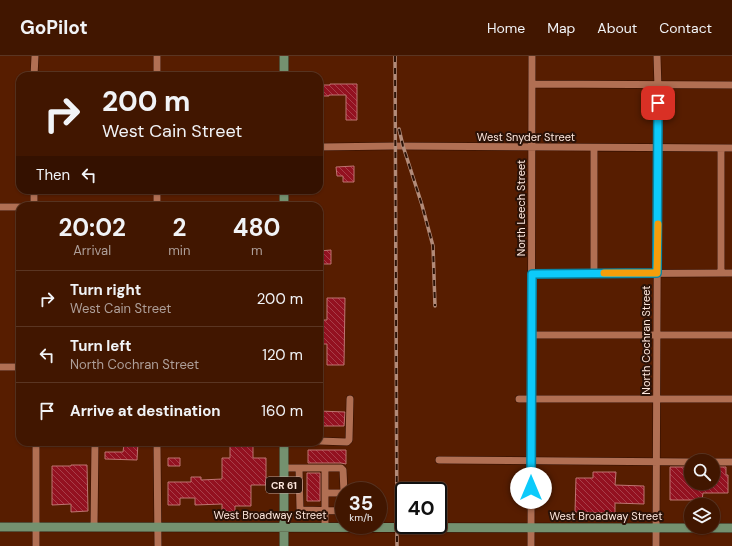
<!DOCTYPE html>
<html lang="en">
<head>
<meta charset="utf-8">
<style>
  body { margin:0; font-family:"DM Sans",sans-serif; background:#481f0a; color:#f1f3f6; height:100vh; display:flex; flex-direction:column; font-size:15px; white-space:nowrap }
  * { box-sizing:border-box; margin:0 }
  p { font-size:13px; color:#ae9f99 }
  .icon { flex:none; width:22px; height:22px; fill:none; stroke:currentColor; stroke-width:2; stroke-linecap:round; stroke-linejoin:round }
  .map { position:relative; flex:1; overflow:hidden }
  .side { position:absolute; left:16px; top:146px; width:307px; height:244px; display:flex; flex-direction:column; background:#411600; border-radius:12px; box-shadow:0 1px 3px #0004,0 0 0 1px #5a3522 }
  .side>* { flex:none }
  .guide { position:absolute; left:16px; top:16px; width:307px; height:122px; border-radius:12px; box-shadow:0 1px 3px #0004,0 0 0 1px #5a3522; background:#411600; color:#f1f3f6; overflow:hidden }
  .buttons { position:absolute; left:684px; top:398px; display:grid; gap:8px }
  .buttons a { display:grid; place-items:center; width:36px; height:36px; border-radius:50%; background:#411600; box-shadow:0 1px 3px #0004,0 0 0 1px #5a3522; font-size:20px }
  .speed { position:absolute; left:335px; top:426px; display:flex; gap:8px; font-size:20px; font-weight:700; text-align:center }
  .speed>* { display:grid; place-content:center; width:52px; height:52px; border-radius:50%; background:#411600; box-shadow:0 1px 3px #0004,0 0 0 1px #5a3522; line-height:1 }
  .speed small { font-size:10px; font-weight:400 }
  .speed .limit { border:2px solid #111; border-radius:6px; background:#fff; color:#111 }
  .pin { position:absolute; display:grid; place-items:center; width:34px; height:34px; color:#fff; margin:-17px; border-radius:8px; box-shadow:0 2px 6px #0006 }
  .me { position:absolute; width:44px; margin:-22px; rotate:0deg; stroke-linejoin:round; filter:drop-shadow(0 0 3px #0008) }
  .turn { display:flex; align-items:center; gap:14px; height:84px; padding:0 20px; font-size:18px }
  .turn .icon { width:52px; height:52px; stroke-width:2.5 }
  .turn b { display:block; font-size:28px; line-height:34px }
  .then { display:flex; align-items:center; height:38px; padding:0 20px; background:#0003; gap:8px; font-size:15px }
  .eta { display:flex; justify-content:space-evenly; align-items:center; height:68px; text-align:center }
  .eta b { font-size:24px; font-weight:700; line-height:28px }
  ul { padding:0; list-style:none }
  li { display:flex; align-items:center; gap:12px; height:56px; padding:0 20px; border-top:1px solid #5a3522 }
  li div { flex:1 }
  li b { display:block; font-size:15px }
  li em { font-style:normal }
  header { display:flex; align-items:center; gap:24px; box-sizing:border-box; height:56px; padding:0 20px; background:#411600; border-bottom:1px solid #5a3522 }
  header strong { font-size:19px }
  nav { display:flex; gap:22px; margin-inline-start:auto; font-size:14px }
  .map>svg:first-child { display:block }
</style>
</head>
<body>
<header>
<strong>GoPilot</strong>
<nav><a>Home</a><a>Map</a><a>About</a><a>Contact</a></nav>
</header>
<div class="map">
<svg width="732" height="490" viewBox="0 0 732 490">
  <defs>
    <pattern id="building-back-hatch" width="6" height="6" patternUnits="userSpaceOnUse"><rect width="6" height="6" fill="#931120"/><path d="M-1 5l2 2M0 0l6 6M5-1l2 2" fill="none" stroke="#a83f4a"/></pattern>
  </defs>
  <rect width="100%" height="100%" fill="#571d00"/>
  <!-- building -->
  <path fill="url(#building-back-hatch)" stroke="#be7471" d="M330,28h27v36h-11v-25h-17v1h-10v-11h11z
    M354,110v16h-11v-6h-6l-1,-9z
    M331,194v14h-12v-13z
    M327,242h18l-1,67h-17v-21h-8v-24h8z
    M319,355l26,1 -1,14h-25z
    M128,386h10l-1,18 -32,-1v-7h18l1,-8h4z
    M246,386h7v16h13v27h-15v21h-16v6l-13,-1v-7l-27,1v-7h-15v7h-12v-23h23v-5h10v3l21,-1v-21h8v-12h17z
    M308,394h38v14l-5,-1h-33z
    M168,402h12v8h-12z
    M71,409h16l1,46 -17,1v-8l-19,1v-39h19z
    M670,411h21v16h22v-16h13v8h2v18h-25l-1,7h-32z
    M593,416h23l-1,13 29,1v18l-29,-1v10l-40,-1 1,-34h17z
    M307,417h13v28h-13z"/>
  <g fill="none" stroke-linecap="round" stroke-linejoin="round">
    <defs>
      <path id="minor" d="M157,0v20
        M34,20l1,-20
        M532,28l200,1
        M319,91l76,-1 337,2
        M594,92v125
        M721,92v125
        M157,134v16
        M34,150v-16
        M74,150h89
        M0,151h20
        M532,218l200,-1
        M531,279h201
        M0,311h20
        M519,343h213
        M319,385l28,1 2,-2 1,-41
        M157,386l1,104
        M439,404l252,2
        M713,406h19
        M284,412h41
        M299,412l1,41 2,1 42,1
        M325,437h17l2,-1 -1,-22 -2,-2h-16c0,20 0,40 0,59
        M94,471l1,-85
        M36,490v-104
        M531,490l1,-490
        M656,490l2,-458 -1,-32"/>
      <path id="major" d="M284,0v20
        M284,134v16
        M0,471l732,1
        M284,490v-104"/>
    </defs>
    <!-- minor casing -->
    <use href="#minor" stroke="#2e0f03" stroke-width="8"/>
    <!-- major casing -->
    <use href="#major" stroke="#2e0f03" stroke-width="10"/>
    <!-- minor -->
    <use href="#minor" stroke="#b16f53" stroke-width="7"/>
    <!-- major -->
    <use href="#major" stroke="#74916f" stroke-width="9"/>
    <defs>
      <path id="rail" d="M395,0l2,490
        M399,73l4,17 19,59 11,41 2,60"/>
    </defs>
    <!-- rail casing -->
    <use href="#rail" stroke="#b28b79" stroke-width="3.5"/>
    <!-- rail -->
    <use href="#rail" stroke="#2b1207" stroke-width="2" stroke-dasharray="6" stroke-linecap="butt"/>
  </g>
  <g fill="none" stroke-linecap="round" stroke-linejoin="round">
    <defs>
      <path id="route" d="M531,432l1,-214 125,-1 1,-170"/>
    </defs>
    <!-- route casing -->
    <use href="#route" stroke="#0883a2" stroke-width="10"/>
    <!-- route -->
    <use href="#route" stroke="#0dcafa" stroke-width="7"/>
    <!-- slow -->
    <path stroke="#f59e0b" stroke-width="7" d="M604,217h53l1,-49"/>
  </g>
  <g text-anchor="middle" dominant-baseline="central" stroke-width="4" stroke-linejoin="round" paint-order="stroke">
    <!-- shield labels -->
    <rect fill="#2b1207" stroke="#bea69c" stroke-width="1" x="266" y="421" width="36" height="16" rx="3"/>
    <g font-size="10" font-weight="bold" fill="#fde6dc">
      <text x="284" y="429">CR 61</text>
    </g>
    <!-- street labels -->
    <g font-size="11" fill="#fde6dc" stroke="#2b1207">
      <text x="526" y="81">West Snyder Street</text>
      <text transform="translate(521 152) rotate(-90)">North Leech Street</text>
      <text transform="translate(646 284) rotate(-90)">North Cochran Street</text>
      <text x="270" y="459">West Broadway Street</text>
      <text x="606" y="460">West Broadway Street</text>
    </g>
  </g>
</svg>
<div class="buttons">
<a><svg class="icon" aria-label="search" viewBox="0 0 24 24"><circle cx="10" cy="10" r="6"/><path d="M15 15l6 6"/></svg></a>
<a><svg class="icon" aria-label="layers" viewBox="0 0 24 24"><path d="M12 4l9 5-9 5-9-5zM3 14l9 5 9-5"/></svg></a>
</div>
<div class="speed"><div>35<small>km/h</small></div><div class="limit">40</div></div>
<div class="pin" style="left:658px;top:47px;background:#d93025"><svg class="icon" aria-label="arrive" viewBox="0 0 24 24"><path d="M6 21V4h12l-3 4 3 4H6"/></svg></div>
<svg class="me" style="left:531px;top:432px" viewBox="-20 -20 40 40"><circle r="19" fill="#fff"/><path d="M0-13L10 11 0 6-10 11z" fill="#0dcafa"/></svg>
<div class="guide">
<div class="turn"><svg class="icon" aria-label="right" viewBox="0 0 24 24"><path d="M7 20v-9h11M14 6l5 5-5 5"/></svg><div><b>200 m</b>West Cain Street</div></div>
<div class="then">Then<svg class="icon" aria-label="left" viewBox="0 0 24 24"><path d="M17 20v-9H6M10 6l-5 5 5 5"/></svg></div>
</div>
<section class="side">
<div class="eta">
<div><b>20:02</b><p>Arrival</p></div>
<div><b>2</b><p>min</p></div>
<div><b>480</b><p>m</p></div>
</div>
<ul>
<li><svg class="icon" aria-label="right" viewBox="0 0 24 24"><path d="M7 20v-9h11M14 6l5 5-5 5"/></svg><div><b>Turn right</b><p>West Cain Street</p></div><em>200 m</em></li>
<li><svg class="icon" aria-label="left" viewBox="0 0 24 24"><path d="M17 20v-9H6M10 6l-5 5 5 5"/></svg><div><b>Turn left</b><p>North Cochran Street</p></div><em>120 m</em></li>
<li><svg class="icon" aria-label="arrive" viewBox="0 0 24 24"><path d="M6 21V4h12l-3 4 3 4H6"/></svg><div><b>Arrive at destination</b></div><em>160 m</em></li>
</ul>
</section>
</div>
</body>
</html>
